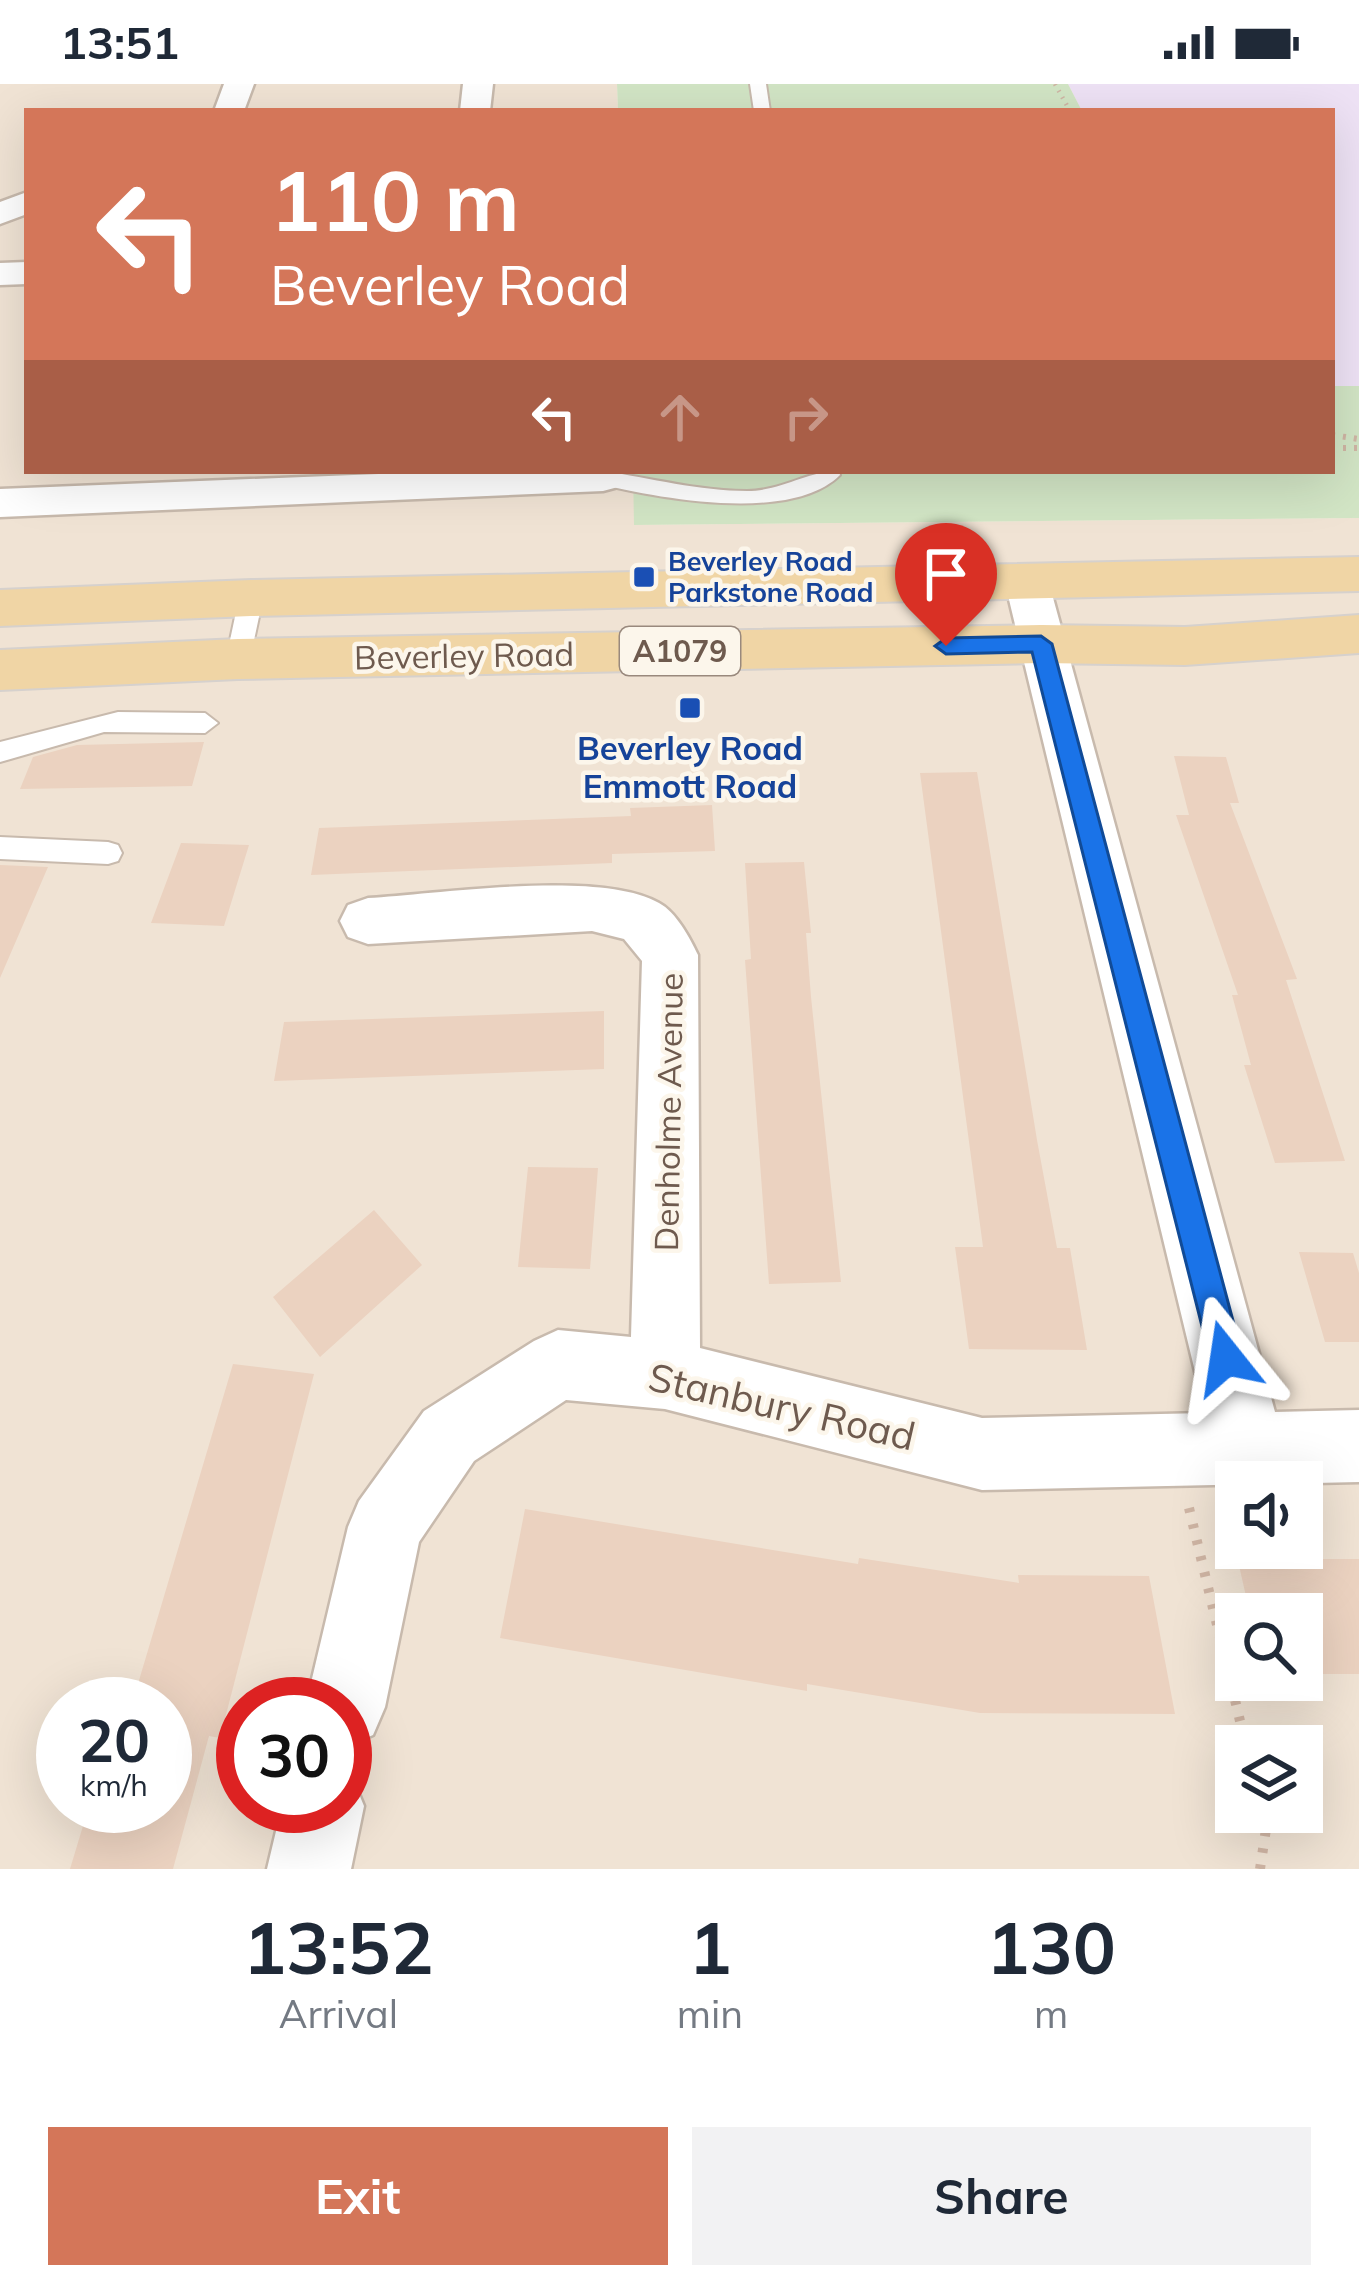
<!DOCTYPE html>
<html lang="en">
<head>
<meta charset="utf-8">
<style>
  body { margin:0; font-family:Mulish,sans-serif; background:#f2f2f3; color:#1f2937; height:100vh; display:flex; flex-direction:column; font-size:45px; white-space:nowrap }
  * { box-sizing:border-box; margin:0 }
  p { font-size:39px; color:#747a83 }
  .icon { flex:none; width:66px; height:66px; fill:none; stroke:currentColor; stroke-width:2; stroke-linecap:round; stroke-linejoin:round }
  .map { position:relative; height:1785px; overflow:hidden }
  .sheet { display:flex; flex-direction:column; background:#fff; flex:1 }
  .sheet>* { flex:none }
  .top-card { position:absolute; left:24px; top:24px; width:1311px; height:366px; border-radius:0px; box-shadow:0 12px 48px #0002; background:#d47659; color:#fff; overflow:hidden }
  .fabs { position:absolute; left:1215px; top:1377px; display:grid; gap:24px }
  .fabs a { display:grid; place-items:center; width:108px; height:108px; border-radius:0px; background:#fff; box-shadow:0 12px 48px #0002; font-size:60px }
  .speed { position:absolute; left:36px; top:1593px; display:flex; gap:24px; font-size:60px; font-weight:700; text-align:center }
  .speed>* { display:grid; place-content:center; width:156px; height:156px; border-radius:50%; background:#fff; box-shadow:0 12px 48px #0002; line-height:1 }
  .speed small { font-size:30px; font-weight:400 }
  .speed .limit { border:18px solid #d22; background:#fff; color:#111 }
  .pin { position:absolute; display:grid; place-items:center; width:102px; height:102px; color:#fff; margin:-123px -51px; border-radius:50% 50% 50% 0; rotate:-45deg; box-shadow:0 0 12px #0007 }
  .pin .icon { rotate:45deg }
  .me { position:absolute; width:132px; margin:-66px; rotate:345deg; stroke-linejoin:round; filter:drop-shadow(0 0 9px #0008) }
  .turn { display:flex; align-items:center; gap:42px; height:252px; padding:0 48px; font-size:54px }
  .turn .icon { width:156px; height:156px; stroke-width:2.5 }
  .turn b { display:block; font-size:84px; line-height:102px }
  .lanes { display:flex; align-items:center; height:114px; padding:0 48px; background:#0003; justify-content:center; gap:60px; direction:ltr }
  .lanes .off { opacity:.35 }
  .eta { display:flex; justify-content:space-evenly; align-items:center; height:204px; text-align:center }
  .eta b { font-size:72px; font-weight:700; line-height:84px }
  .action { display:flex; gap:24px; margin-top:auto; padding:24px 48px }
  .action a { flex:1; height:138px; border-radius:0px; background:#d47659; color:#fff; font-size:48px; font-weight:700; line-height:138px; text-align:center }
  .action a+a { background:#f2f2f3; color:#1f2937 }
  .status { display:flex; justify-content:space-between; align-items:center; height:84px; padding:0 60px; background:#fff; direction:ltr }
  .status svg { height:33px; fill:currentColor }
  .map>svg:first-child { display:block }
</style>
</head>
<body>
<div class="status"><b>13:51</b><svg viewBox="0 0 49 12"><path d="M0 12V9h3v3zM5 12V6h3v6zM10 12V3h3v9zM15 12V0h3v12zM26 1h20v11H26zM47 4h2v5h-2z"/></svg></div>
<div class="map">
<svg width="1359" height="1785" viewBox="0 0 1359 1785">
  <rect width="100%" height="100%" fill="#f9f2e5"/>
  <!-- residential -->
  <path fill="#f0e3d4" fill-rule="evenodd" d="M0,0h617l1,27h-591v360h606l2,54 724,-7v1351h-1359zM1236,1398h66v66h-66zM1236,1530h66v66h-66zM63,1620h102v102h-102zM243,1620h102v102h-102zM1236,1662h66v66h-66z"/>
  <!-- education -->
  <path fill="#eee2f5" d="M1068,0h291v302h-27v-275h-250z"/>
  <!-- green -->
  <path fill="#d2e5c5" d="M617,0h451l14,27h-464z
    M1332,302h27v132l-725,7 -1,-54h699z"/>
  <!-- building -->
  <path fill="#ebd2c0" d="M204,658l-12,44 -172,3 13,-32 44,-12z
    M1174,672l52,1 13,46h-9l67,176 -11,1 59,181 -70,2 -31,-98h7l-19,-70h6l-62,-180h13z
    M977,688l60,368 20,108h13l17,102 -118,-1 -14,-102h28l-63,-474z
    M712,721l3,46 -103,3v9l-301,12 8,-47 312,-12 -1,-8z
    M181,759l68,2 -25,81 -73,-3z
    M804,778l7,71h-5l5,64 30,285 -72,2 -24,-324 6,-1 -6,-96z
    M0,781l48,2 -48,111z
    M604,927v58l-330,12 10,-59z
    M528,1083l70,1 -8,101 -72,-2z
    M374,1126l48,55 -102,92 -47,-60z
    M1299,1168l54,1 6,20v69h-34z
    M233,1280l81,10 -94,364 -11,-2 -36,133h-103l19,-63h76v-102h-33z
    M525,1425l333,55 1,-6 160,25 -1,-8 131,1 26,138 -195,-1 -173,-29v7l-307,-53z
    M1315,1475h44v115h-57v-60h-52l-12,-53z"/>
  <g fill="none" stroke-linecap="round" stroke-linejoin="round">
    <defs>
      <path id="service" d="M750,0h16l4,27h-16z
        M603,387c47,7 97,20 144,20 34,0 60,-20 92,-20l1,4c-49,49 -183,23 -245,8v-10z
        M251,506l12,8 -13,61 -12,9 -12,-9 13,-61z
        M118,628l87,1 13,10 -13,10 -101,-1 -104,30v-20z
        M0,753l108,5 10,3 4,8 -4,8 -10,3 -108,-5z"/>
      <path id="minor" d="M224,0h30l-10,27h-30z
        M463,0h30l-3,27h-30z
        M27,108v22l-27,10v-22z
        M27,178v22l-27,1v-22z
        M453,387h166l5,7 -6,9 -15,4 -603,26v-28z
        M1027,484l16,4 6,11 226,829 84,-2v72l-377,8 -317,-81 -99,-9 -92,61 -55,81 -34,165 -12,28 -28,12v-43h-39l42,-177 11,-26 65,-90 110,-70 24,-11 73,7 11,-376 -18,-22 -32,-8 -224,13 -20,-7 -8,-16 8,-16 20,-7c70,-4 233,-29 291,5 17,9 31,35 39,52l2,393 282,70 223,-5 -200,-830 6,-11z
        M345,1690l7,3 12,29 -13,63h-84l15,-63h63z"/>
      <path id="primary" d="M1359,473v34l-1108,25 -251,10v-36l251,-10z
        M1359,531v38l-174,12 -144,-2 -803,16 -238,11v-40l238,-11 803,-14 144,2z"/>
    </defs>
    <!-- service casing -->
    <use href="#service" stroke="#c8baad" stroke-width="4"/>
    <!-- minor casing -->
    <use href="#minor" stroke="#c8baad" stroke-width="5"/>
    <!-- primary casing -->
    <use href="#primary" stroke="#d6d1cd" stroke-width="4"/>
    <!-- path-far2 -->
    <path stroke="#cfb5a4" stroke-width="4.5" stroke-dasharray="1.5 6" stroke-linecap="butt" d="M1055,0l15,27"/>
    <!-- path-far1 -->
    <path stroke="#cfb5a4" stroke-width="6" stroke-dasharray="3 8" stroke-linecap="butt" d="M1332,351l27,4
      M1332,364h27"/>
    <!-- path -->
    <path stroke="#cfb5a4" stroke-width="10" stroke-dasharray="4.5 12" stroke-linecap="butt" d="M1189,1424l57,238
      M1260,1785l6,-40 -4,-17"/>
    <!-- service -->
    <use href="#service" fill="#fff" fill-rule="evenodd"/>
    <!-- minor -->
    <use href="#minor" fill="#fff" fill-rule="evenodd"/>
    <!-- primary -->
    <use href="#primary" fill="#f0d5a5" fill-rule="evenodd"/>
  </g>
  <!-- route -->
  <path fill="#1a73e8" stroke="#114b97" stroke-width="3" d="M1041,552l11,8 191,714 -5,11 -12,5 -12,-5 -4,-11 -178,-706 -86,2 -11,-8 11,-8z"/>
  <!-- markers -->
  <g fill="#1a4fb4" stroke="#fcf6eb" stroke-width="4.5">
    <rect x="632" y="481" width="24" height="24" rx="6"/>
    <rect x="678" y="612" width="24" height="24" rx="6"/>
  </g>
  <g text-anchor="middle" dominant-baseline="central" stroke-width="9" stroke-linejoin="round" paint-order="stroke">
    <!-- far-transit labels -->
    <g font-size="27" font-weight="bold" fill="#164399" stroke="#fcf6eb" text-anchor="start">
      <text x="668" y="477">Beverley Road<tspan x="668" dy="31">Parkstone Road</tspan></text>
    </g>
    <!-- shield labels -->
    <rect fill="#fcf6eb" stroke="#99897d" stroke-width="3" x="620" y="543" width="120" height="48" rx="9"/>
    <g font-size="30" font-weight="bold" fill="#6e5a4e">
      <text x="680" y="567">A1079</text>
    </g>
    <!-- street labels -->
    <g font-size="33" fill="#6e5a4e" stroke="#fcf6eb">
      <text transform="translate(464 571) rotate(-1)">Beverley Road</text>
      <text transform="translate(668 1028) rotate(-89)">Denholme Avenue</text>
    </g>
    <!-- transit labels -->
    <g font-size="33" font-weight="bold" fill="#164399" stroke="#fcf6eb">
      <text x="690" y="663">Beverley Road<tspan x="690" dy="38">Emmott Road</tspan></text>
    </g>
    <!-- near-street labels -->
    <g font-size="39" fill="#6e5a4e" stroke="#fcf6eb">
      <text transform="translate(782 1322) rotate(13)">Stanbury Road</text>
    </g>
  </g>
</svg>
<div class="fabs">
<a><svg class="icon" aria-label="sound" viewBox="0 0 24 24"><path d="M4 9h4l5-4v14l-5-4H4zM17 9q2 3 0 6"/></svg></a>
<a><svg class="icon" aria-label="search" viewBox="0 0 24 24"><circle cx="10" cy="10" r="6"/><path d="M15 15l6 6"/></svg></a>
<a><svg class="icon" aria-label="layers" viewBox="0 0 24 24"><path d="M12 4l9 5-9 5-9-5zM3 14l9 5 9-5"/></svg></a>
</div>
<div class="speed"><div>20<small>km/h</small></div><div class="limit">30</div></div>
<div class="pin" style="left:946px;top:562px;background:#d93025"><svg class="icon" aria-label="arrive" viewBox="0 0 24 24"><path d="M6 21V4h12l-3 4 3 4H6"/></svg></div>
<svg class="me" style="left:1226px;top:1274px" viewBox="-20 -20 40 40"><path d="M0-17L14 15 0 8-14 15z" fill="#1a73e8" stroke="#fff" stroke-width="4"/></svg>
<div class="top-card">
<div class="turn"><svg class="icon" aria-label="left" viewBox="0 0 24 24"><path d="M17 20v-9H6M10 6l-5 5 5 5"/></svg><div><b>110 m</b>Beverley Road</div></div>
<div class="lanes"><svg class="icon" aria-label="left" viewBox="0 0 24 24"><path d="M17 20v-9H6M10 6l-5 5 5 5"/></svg><svg class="icon off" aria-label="ahead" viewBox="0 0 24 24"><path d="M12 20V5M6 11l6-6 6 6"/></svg><svg class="icon off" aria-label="right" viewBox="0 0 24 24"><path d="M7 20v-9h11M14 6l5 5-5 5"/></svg></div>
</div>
</div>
<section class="sheet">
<div class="eta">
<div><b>13:52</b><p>Arrival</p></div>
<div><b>1</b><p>min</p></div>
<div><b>130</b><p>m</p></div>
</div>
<div class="action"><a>Exit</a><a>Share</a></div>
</section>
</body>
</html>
